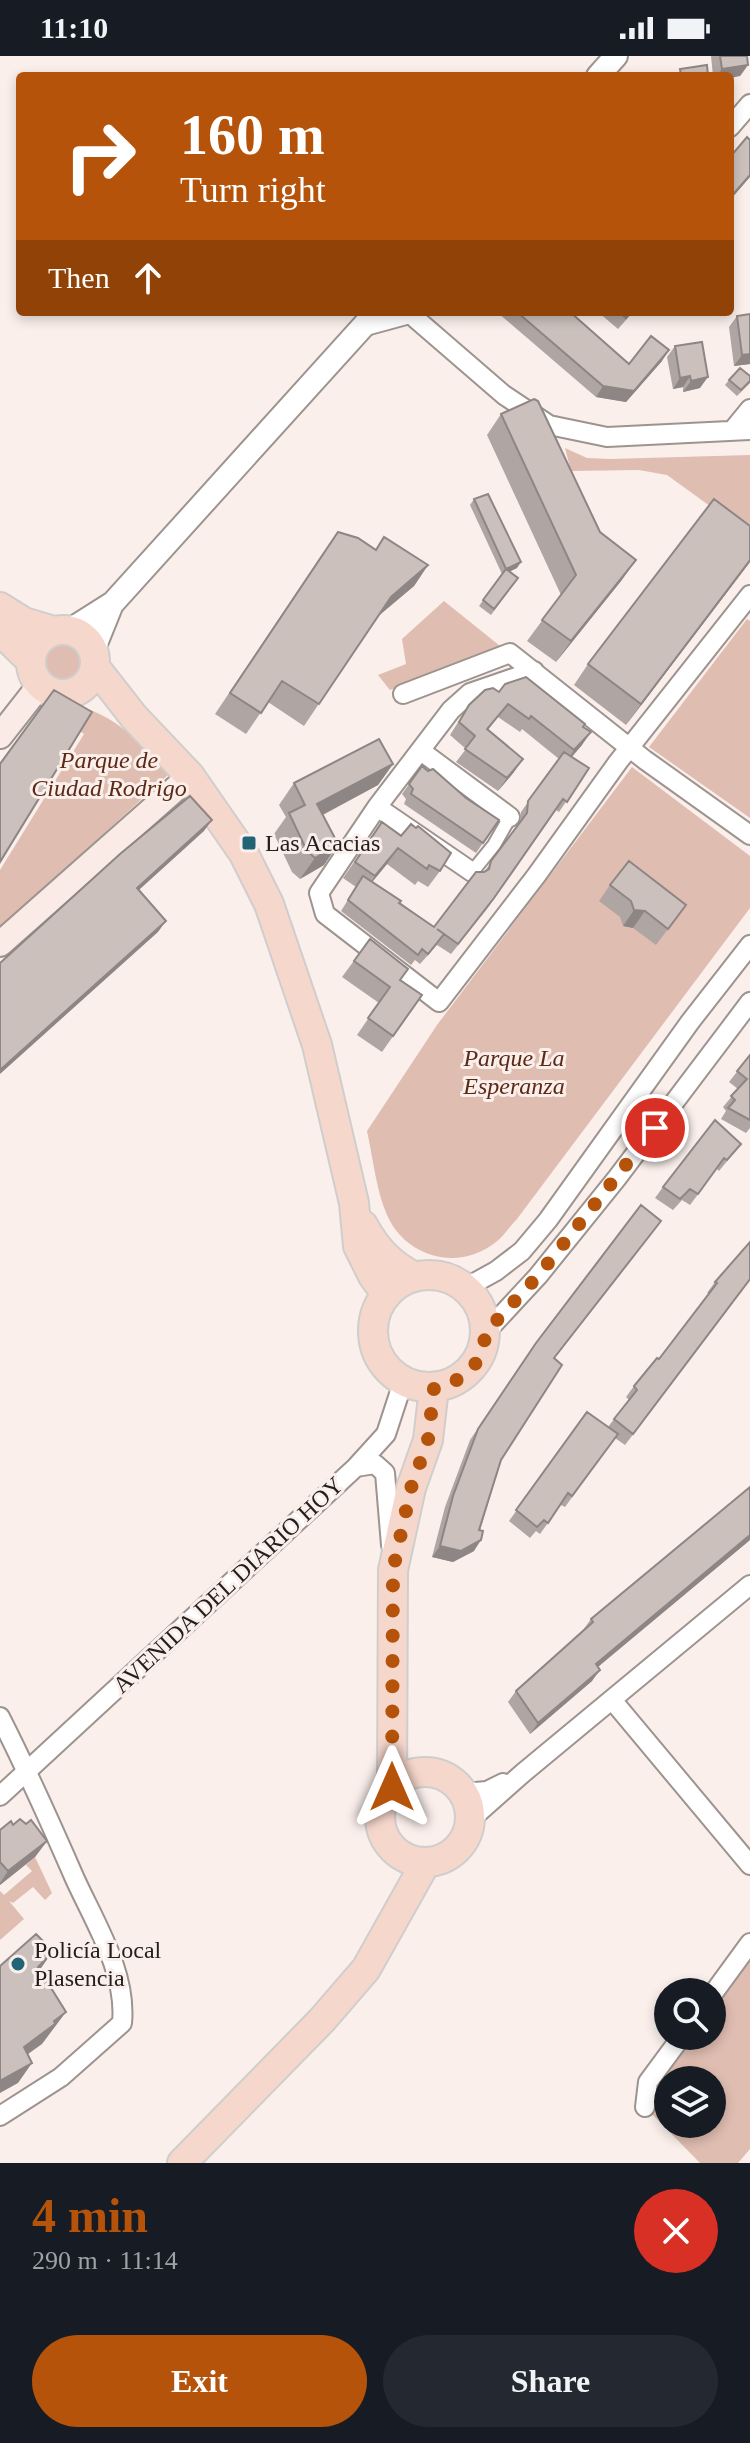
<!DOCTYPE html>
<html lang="en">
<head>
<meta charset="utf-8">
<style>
  body { margin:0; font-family:"Times New Roman",serif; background:#242831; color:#f1f3f6; height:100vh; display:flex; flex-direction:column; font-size:30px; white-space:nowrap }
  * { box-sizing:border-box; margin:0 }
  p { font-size:26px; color:#9ea1a6 }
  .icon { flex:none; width:44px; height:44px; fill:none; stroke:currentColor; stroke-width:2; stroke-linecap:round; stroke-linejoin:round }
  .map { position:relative; height:2107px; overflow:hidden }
  .drawer { display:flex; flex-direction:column; background:#171b24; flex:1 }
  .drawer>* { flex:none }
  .top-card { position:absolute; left:16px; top:16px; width:718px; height:244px; border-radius:8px; box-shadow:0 4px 12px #0003; background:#b45309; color:#fff; overflow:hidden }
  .controls { position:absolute; left:654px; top:1922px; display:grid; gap:16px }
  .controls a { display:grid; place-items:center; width:72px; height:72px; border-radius:50%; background:#171b24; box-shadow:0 4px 12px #0003; font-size:40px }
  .pin { position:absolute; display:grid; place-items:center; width:68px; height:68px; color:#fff; margin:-34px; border:4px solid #fff; border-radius:50%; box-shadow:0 2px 8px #0007 }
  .me { position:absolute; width:88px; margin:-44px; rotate:0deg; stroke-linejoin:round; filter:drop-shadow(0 0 6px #0008) }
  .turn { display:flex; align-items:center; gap:28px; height:168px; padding:0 32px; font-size:36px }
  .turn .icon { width:104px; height:104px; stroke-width:2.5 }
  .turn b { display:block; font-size:56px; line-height:68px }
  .then { display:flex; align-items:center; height:76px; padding:0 32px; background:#0003; gap:16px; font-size:30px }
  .round { display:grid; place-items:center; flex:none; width:84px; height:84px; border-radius:42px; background:#242831 }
  .overview { display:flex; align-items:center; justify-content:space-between; height:136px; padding:0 32px }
  h1 { font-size:48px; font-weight:600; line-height:60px; color:#b45309 }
  .button { display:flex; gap:16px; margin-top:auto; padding:16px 32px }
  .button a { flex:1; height:92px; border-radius:48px; background:#b45309; color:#fff; font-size:32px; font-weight:600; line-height:92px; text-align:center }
  .button a+a { background:#242831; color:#f1f3f6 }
  .status { display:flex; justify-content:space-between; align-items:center; height:56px; padding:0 40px; background:#171b24; direction:ltr }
  .status svg { height:22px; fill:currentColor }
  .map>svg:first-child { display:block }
</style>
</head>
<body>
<div class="status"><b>11:10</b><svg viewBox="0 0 49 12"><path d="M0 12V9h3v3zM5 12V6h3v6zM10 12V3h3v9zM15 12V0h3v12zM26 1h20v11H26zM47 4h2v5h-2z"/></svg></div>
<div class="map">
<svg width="750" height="2107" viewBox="0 0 750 2107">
  <rect width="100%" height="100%" fill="#faefeb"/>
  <!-- green -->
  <path fill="#e0bdb1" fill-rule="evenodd" d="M565,392l22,10 23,1 140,-4v80l-83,-60 -28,-5 -68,1z
    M444,545l56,45 -110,44 -12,-15 28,-11 -4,-25z
    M747,563l3,2v197l-101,-71z
    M71,580l14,9 1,31c-27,27 -63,-3 -39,-34z
    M84,652c37,11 60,40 85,66l-169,155v-59l84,-136 -30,-23z
    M632,711l118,89v52l-233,311c-7,7 -13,17 -21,23 -37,30 -90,16 -109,-27 -11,-25 -14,-57 -20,-84l70,-106z
    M35,1801l17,36 -7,7 -12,-13 -20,16 -4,-2 15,18 -24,21v-49l4,4 28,-24 -6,-6z
    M750,1887v206l-12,14h-38l-55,-56 37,-71h30v-41zM668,2024h44v44h-44z"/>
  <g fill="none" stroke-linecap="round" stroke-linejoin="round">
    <defs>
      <path id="pedestrian" d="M472,816l22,-27 16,-28"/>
      <path id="minor" d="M730,71l20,-23
        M412,256l4,7 88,76 45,30 58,12 143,-7
        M362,271l44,-12
        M732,375l18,-22
        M534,615l-64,22 -19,17 -74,97 -58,86 6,21 114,88 97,-126 82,-114 132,-167
        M403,638l107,-41 135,107 105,75
        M421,695l89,66
        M377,751l95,65
        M465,1232l31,-17 26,-20 26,-31 142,-198 60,-77
        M486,1276l52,-56 79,-98 133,-176
        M356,1411l19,-3 10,9 6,72
        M613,1645l137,164
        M0,1661c27,53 51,107 75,162 20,44 52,94 47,144l-61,54 -61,39
        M463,1737l24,-2 16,-8
        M0,1740l356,-329 30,-33 17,-52
        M470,1764l53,-47 227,-188
        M712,1939l38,-52
        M645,2051l3,-25 34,-46"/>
      <path id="tertiary" d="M598,20l18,-20
        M70,574l41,-26
        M93,595l19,-47 264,-292"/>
      <path id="secondary" d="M0,680l40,-51
        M0,888l190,-168"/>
      <path id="primary" d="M0,551l24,15 30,9
        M31 606a32 32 0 1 1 64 0a32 32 0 1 1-64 0Z
        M0,575l31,30
        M95,611l39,50 56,59 54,78 25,50 48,141 37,158 4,43 15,30 13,18
        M363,1169c13,24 27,39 52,52
        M373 1275a56 56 0 1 1 112 0a56 56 0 1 1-112 0Z
        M380 1761a45 45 0 1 1 90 0a45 45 0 1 1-90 0Z
        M392,1731l1,-217 18,-82 17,-48 6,-52
        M182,2107l140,-143 44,-51 60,-107"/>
    </defs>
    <!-- pedestrian casing -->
    <use href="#pedestrian" stroke="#9d938f" stroke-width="16"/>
    <!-- minor casing -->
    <use href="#minor" stroke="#9d938f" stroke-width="22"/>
    <!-- tertiary casing -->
    <use href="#tertiary" stroke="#9d938f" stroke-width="26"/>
    <!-- secondary casing -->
    <use href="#secondary" stroke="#9d938f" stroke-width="28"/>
    <!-- primary casing -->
    <use href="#primary" stroke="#cfcecd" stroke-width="32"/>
    <!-- pedestrian -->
    <use href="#pedestrian" stroke="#fff" stroke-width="12"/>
    <!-- minor -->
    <use href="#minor" stroke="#fff" stroke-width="18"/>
    <!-- tertiary -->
    <use href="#tertiary" stroke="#fff" stroke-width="22"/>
    <!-- secondary -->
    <use href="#secondary" stroke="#faebe6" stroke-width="24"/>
    <!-- primary -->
    <use href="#primary" stroke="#f6d7cc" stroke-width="28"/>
  </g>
  <!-- wall -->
  <path fill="#afa5a2" d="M711,0h36l1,9 -8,11h-27z
    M497,256h73l59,52 33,-3 -36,41 -30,-5z
    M598,256h35l-15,17z
    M737,260l13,48 -16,2 -5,-39z
    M675,290l25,42 -17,4v-5l-10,2 -6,-32z
    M750,320v7l-13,13 -12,-11 4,-5z
    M501,358l99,118 36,28 -15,21 -65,81 -29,-21 34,-46 -74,-160z
    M474,443l43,69 -7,3 8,7 -27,37 -12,-9 23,-32 -32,-69z
    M375,494l53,15 -14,21 -37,31 -73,109 -36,-24 -22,32 -31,-20 108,-161z
    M750,506l-124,163 -52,-40 14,-21z
    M499,636l84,35 -1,18 -10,12 17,11 -30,44 -3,-2 -69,99 -36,45 -14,-9 -17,19 -5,-4 -4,5 -70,-54 15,-24 -13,-9 39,-56 58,49 -12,16 -10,-6 -3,4 -28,-21 -15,18 62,45 50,-55 36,-49 1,-11 38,-53 -37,-30 -2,3 -22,-15 -10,13 26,42 -16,19 -42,-29 10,-13 -16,-14 19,-30z
    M393,708l-15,21 -55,30 15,29 -14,21 -24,14 -8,-7 -18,-38 12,-17 -7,-12 15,-22z
    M422,710l44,32 33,22 -23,33 -72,-49 2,-5 -4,-5z
    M610,829l76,20 -30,40 -23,-17 -10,-2 -3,-9 -21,-16z
    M370,883l30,41 22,15 -40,57 -25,-17 22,-32 -37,-26z
    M750,999v73l-4,5 -25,-14 5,-8 -3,-4 15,-18 -9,-7z
    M741,1088l-22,27 -2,-2 -27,36 -8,-5 -9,10 -18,-12 8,-11z
    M661,1165l-107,138 -53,101 -27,91 -21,11 -21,-5 13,-50 25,-67 66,-97z
    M750,1224l-125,165 -10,-7 -50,69 -4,-2 -21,29 -4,-3 -6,7 -21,-17 78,-109 21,15 21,-27 -3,-3 8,-11 25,-27 50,-65 -2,-1 8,-11z
    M750,1484l-152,127 -6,14 -62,53 -22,-32 8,-11 67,-61 8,-11z
    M13,1769l34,16 -12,16 -35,28v-55z"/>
  <!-- shaded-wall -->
  <path fill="#8e8684" d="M748,9l-8,11 -10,2v-2h-13l5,-7z
    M750,119v2l-20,23v-2z
    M669,294l-7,11 -36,41 -30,-5 7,-11z
    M750,298v10l-16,2 8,-11z
    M690,320l-7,11 -10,2 7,-11z
    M708,321l-8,11 -17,4 8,-11z
    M636,504l-15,21 -65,81 15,-21z
    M750,504v2l-124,163 15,-21z
    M521,506l-4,6 -14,7 3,-6z
    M428,509l-14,21 -38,32 15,-21z
    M591,676l-9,13 -17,19 9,-14z
    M523,703l-9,13 -16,19 9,-13z
    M393,708l-15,21 -75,40 14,-21z
    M212,764l-8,11 -75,68 8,-11z
    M338,788l-14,21 -24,14 15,-21z
    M398,792l-11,16 -23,28 11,-16z
    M634,854l11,1 -12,17 -10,-2z
    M166,865l-8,11 -158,142v-4z
    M750,1479v5l-162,135 8,-11z
    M481,1484l-7,11 -21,11 -21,-5 8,-11z
    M600,1614l-8,11 -62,53 8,-11z
    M47,1785l-12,16 -35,28v-2l8,-12z
    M53,1895l-14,20 -1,-4z
    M66,1956l-24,32 -32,23 14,-20z
    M32,2007l-14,20 -18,10v-12z"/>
  <!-- building -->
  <path fill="#cbc0bc" stroke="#8e8684" stroke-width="2" d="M720,0h27l1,9 -26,4z
    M707,9l1,11h-27l-1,-7z
    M747,81l3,3v35l-20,23v-41z
    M517,256h53l59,52 22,-28 18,14 -35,41 -31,-5z
    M619,256h12l-5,6z
    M750,258v40l-8,1 -5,-39z
    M702,286l6,35 -17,4 -1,-5 -10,2 -5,-32z
    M740,312l10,8v5l-9,9 -12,-10z
    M534,343l4,2 62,131 36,28 -65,81 -29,-21 34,-45 -75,-161z
    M488,438l33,68 -15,7 -32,-70z
    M714,443l36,27v34l-109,144 -53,-40z
    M338,476l20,6 18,12 8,-13 44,28 -37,32 -72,107 -37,-23 -21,32 -31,-20z
    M506,513l12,9 -24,31 -11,-9z
    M526,621l59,47 -2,3 8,5 -17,18 -43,-34 -2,3 -21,-15 -21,25 36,30 -16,19 -42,-29 10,-13 -16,-14 10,-17 16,-15 8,-2 6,4 6,-8z
    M54,634l38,22 -92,150v-98z
    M379,683l14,25 -76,40 21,40 -23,14 -8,-7 -18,-38 16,-8 -11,-22z
    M564,696l25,16 -22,34 -4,-3 -69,99 -36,46 -21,-15 7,5 -16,20 -6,-5 -4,6 -70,-55 15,-24 38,25 -2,2 35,24 42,-55h8l5,-3 2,-8 36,-48 1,-12z
    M422,710l6,5 5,-2 33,29 33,22 -16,23 -72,-49 2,-5 -4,-5z
    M190,740l22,24 -75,68 29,33 -166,149v-107l120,-109z
    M382,766l19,14 10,-12 5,4 2,-2 33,27 -11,18 -11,-6 -2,4 -29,-21 -23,28 -20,-14z
    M629,805l57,44 -18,24 -23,-18 -11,-1 -3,-9 -21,-16z
    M370,883l38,30 -8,11 22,15 -29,41 -25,-18 22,-31 -36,-26z
    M750,999v65l-22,-12 7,-8 -4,-4 16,-17 -10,-8z
    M715,1064l26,24 -14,16 -3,-2 -26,36 -8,-5 -10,10 -17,-12z
    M641,1149l20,16 -107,137 8,7 -61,95 -22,70 4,1 -2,9 -20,11 -21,-5 13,-50 25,-67 58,-86z
    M750,1186v37l-117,155 -19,-15 23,-29 -3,-4 23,-28 2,1 58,-76 -2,-1z
    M587,1356l31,22 -46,62 -4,-3 -20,30 -4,-3 -7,7 -21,-17z
    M750,1431v48l-154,129 4,6 -62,53 -22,-32 77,-69 -2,-3z
    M20,1763l6,5 5,-4 16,21 -39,30 -8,-9v-32l11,-9 2,4z
    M36,1878l17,17 -15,16 28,45 -12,9 1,3 -31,23 8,16 -32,18v-115z"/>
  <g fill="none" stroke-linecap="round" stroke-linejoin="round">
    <!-- route -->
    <path stroke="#b45309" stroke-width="14" stroke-dasharray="0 25.2" d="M392,1731l1,-217 18,-82 17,-48 6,-52 16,-4 15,-9 11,-12 7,-15 3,-16 52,-56 117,-148"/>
  </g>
  <!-- markers -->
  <g fill="#206476" stroke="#faefeb" stroke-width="3">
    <rect x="241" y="779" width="16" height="16" rx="4"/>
    <circle cx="18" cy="1908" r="8"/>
  </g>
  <g text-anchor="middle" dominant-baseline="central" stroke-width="6" stroke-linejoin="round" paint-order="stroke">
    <!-- park labels -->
    <g font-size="24" font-style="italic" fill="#5d2916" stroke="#faefeb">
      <text x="109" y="704">Parque de<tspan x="109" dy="28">Ciudad Rodrigo</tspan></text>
      <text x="514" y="1002">Parque La<tspan x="514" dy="28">Esperanza</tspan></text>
    </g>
    <!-- poi labels -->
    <g font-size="24" fill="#231f1d" stroke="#faefeb" text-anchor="start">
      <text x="265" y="787">Las Acacias</text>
      <text x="34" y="1894">Policía Local<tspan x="34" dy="28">Plasencia</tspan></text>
    </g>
    <!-- street labels -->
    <g font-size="24" fill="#231f1d" stroke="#faefeb">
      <text transform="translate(228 1529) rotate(-43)">AVENIDA DEL DIARIO HOY</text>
    </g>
  </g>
</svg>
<div class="controls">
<a><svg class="icon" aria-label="search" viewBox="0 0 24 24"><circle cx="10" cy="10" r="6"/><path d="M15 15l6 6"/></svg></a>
<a><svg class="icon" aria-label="layers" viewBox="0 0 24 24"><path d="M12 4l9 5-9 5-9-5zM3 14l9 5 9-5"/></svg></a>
</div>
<div class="pin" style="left:655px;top:1072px;background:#d93025"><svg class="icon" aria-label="arrive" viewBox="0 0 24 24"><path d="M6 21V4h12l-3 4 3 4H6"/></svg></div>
<svg class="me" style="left:392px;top:1731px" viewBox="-20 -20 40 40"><path d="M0-17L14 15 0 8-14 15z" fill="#b45309" stroke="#fff" stroke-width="4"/></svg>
<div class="top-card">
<div class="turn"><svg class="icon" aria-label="right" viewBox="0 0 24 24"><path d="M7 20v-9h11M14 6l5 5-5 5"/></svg><div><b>160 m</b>Turn right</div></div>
<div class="then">Then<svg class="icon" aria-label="ahead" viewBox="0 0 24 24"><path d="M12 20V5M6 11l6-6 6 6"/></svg></div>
</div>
</div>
<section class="drawer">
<div class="overview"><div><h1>4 min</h1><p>290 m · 11:14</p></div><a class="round" style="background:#d93025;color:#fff"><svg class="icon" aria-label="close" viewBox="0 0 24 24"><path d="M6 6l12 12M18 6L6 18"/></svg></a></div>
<div class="button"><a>Exit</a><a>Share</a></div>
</section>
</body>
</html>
